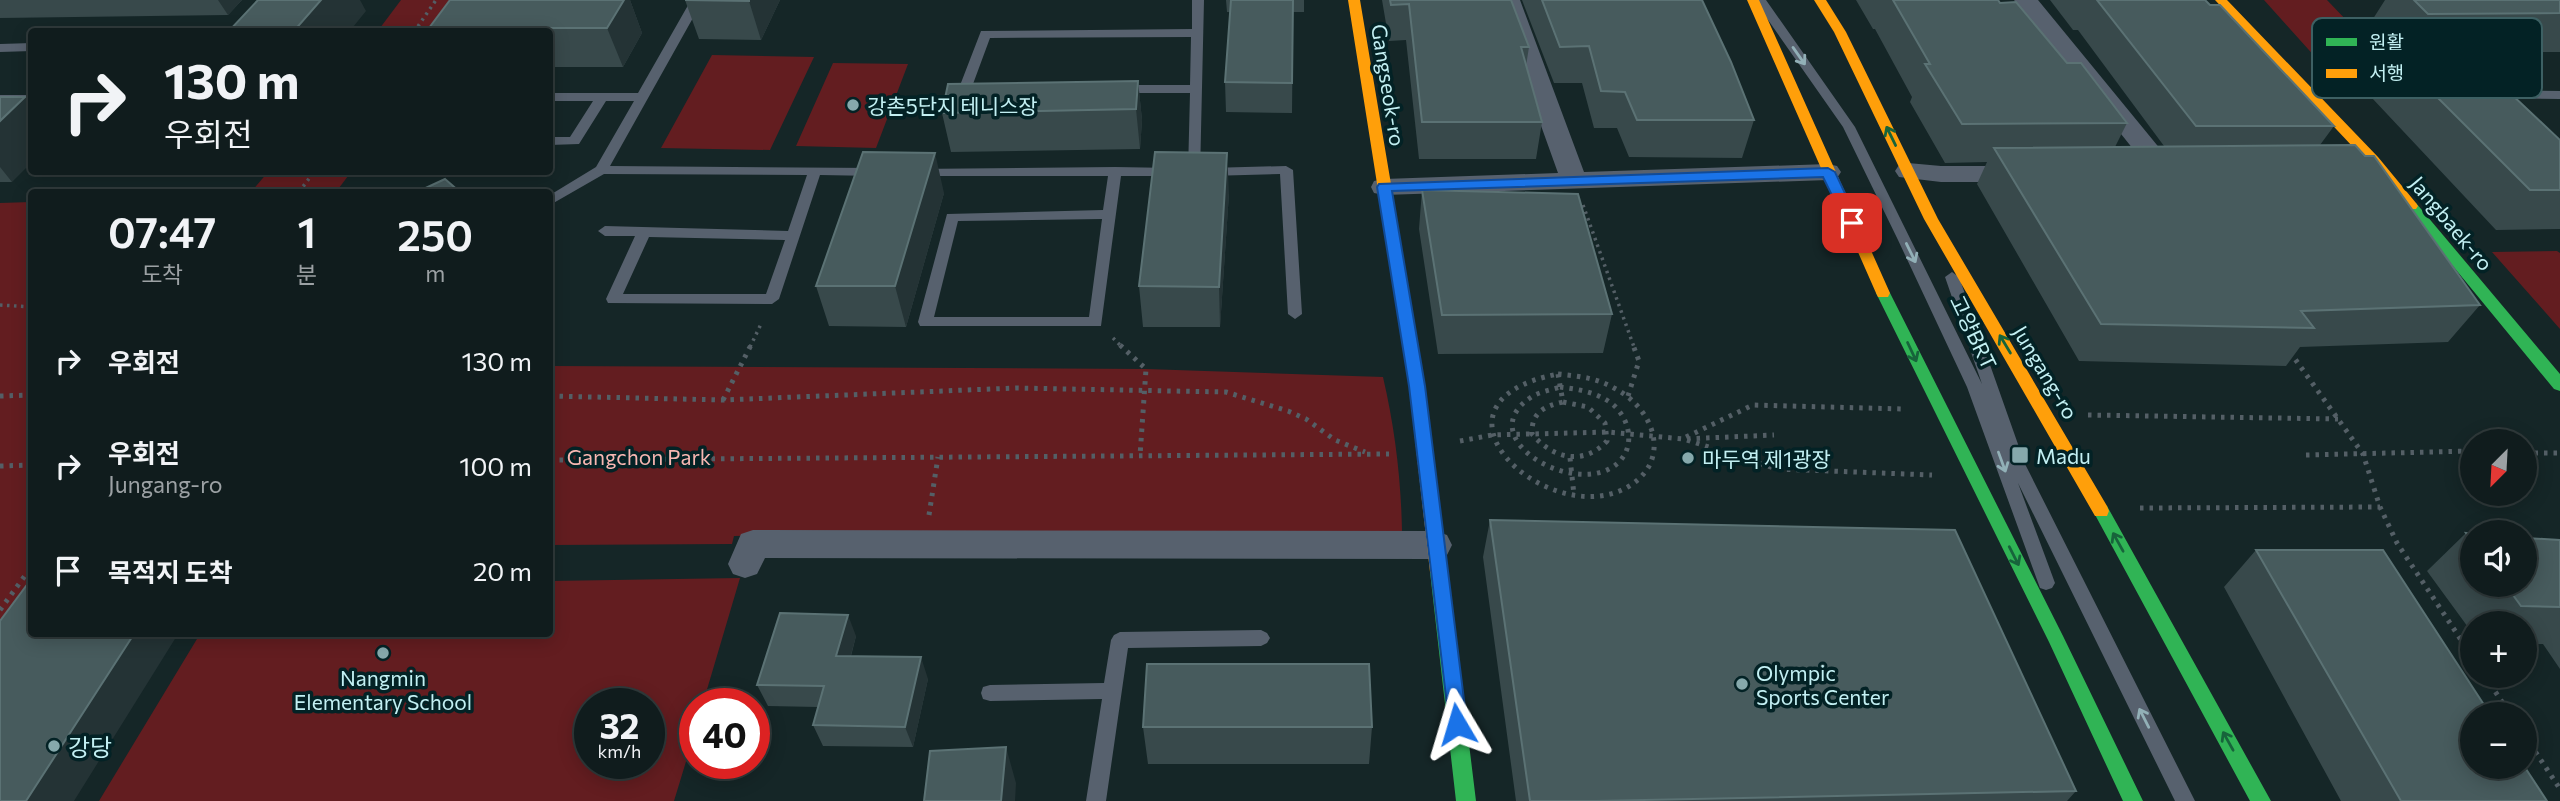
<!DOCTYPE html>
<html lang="ko">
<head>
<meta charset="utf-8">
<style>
  body { margin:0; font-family:Commissioner,"Noto Sans KR",sans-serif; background:#192526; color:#f1f3f6; height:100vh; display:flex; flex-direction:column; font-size:26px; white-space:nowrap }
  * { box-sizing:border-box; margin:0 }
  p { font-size:23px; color:#9ca1a4 }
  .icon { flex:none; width:38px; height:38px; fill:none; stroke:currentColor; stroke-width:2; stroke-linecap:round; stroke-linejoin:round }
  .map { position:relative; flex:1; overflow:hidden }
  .drawer { position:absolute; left:28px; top:189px; width:525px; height:448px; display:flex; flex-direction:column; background:#101c1d; border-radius:7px; box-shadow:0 4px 18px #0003,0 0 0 2px #303a3b }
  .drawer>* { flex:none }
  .hud { position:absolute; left:28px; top:28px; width:525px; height:147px; border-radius:7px; box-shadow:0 4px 18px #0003,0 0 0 2px #303a3b; background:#101c1d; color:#f1f3f6; overflow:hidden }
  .needle { width:46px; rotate:204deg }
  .buttons { position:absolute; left:2460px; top:429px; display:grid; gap:14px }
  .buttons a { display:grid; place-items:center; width:77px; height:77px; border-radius:50%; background:#101c1d; box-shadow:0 4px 18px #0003,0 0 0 2px #303a3b; font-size:35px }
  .speed { position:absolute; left:574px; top:688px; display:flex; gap:14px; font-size:35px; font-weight:700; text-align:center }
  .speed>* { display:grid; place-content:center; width:91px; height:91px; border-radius:50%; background:#101c1d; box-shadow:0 4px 18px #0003,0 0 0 2px #303a3b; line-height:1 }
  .speed small { font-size:18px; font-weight:400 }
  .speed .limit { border:10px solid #d22; background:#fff; color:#111 }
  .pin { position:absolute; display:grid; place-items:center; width:60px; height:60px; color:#fff; margin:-30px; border-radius:14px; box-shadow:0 4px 10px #0006 }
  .me { position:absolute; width:77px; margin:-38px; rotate:353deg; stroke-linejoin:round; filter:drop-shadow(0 0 5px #0008) }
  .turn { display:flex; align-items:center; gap:24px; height:147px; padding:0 21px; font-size:32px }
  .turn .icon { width:91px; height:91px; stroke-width:2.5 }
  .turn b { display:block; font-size:49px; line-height:60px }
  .eta { display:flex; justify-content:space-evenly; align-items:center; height:119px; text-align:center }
  .eta b { font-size:42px; font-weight:600; line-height:49px }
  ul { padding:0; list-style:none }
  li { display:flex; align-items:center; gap:21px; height:105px; padding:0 21px }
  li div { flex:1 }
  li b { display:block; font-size:26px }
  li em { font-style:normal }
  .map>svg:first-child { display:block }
</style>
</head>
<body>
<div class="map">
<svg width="2560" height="801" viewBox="0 0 2560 801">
  <rect width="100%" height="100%" fill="#152627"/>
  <!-- green -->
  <path fill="#631d20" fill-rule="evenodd" d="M401,0h74l-23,31 -75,1z
    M2264,0h63l67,70 -68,-1z
    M712,55l102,2 -44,93 -109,-2z
    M833,63l75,1 -32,84 -80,-2z
    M268,172h83l-15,20h-85z
    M31,202v427l-31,44v-470z
    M2557,251l3,2v76l-68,-77z
    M550,366l596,3 237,8c12,52 18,101 19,154l-613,4 -55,1 -2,8 -182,1z
    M740,578l-37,125 -8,1v28l-21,69h-575l101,-167h350v-53zM590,704h59v59h-59z"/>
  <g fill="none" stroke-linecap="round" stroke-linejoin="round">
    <!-- path-far1 -->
    <path stroke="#545f66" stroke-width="3.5" stroke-dasharray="2.5 4.5" stroke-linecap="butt" d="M414,32l22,-32
      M299,192l15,-20
      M1583,205l51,142
      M0,305l32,2
      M1113,338l9,9
      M750,347l12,-25"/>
    <!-- path -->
    <path stroke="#545f66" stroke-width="5" stroke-dasharray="3.5 6" stroke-linecap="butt" d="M1120,345l26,24 -6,87
      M2290,352l73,102 17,53 17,36 76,115
      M1558,374c20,2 39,4 56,14 38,19 59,69 17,97 -80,51 -224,-82 -73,-111z
      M1558,374l5,28
      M1560,387c17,2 36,5 51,16 22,17 26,52 -2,66 -45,23 -135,-33 -79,-71 8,-6 21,-8 30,-11z
      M0,396l32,-1
      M550,396l173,4 293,-12 210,4 62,19 18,8 29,21 30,12
      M1628,396l11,-35 -6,-16
      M723,400l28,-55
      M1563,402l25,5 17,16 2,18c-23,25 -54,18 -75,-7 -1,-21 12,-28 31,-32z
      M2088,415l250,4
      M1686,437l67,-32 149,4
      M1687,440l90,29 155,6
      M1460,441l32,-6 116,-3 75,7 91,-4
      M2525,453h35
      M2306,455l167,-4
      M1570,458l4,37
      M550,460l839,-6
      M0,466l32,-1
      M2140,508l240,-1
      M929,515l9,-58
      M0,610l32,-44
      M2485,676l25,38
      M2525,736l35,53"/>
    <!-- lane -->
    <path fill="#57616e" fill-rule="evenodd" d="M691,0h12l-93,166 265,2 7,4 -7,4 -55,-1 -41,124 -7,5 -164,-1 -2,-4 29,-63h-30l-7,-5 7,-5 183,5 19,-56 -203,-1 -54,31v-10l46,-28 38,-66h-28l-27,43 -29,1v-8h20l23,-36h-43v-8h88zM649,237l136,3 -19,54h-143z
      M1192,0h12l-4,175 -5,1 -7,-4 2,-79h-72l-6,-4 6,-4h72l1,-48 -201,1 -17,46 11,1 2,3c-6,6 -21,6 -27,0l22,-57 211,-2z
      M1754,0h12l89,127 127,257 -37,-107 7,-5 7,5 66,187 170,337h-20l-157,-318 37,100 -3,5 -6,2 -6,-2 -73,-201 -69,-147 -55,-113z
      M32,43v8l-32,1v-8z
      M2494,90l66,1v8l-56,-1 -6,3 -10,-7z
      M0,95h32v8h-32z
      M1286,166l7,4 9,144 -7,5 -7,-5 -8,-140 -71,2 -7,-4 7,-4z
      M1115,167l58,1 7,4 -7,4h-52l-20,150h-181l-2,-4 29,-108 156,-4 5,-34h-190l-7,-4 2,-3zM1102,219l-13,98h-155l24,-96z
      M1261,630l6,3 3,5 -3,5 -6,3 -133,2 -22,153h-20l16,-102 -112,2 -7,-2 -2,-6 2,-6 7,-2 114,-2 7,-43 3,-5 6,-3z"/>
    <!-- street -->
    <path fill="#57616e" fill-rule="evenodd" d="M1496,0h24l64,172 244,-8 9,2 4,6 -4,6 -9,2 -444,15 -10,-2 -3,-6 3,-6 10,-2 174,-6z
      M2014,0h24l137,167 4,6 -4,6 -9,2 -9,-2z
      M1908,163l33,3h85l9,2 4,6 -4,6 -9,2h-85l-42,-5 -4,-6 4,-6z
      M753,530l682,1 12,4 5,10 -5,10 -12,4 -670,-1 -8,16 -12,4 -12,-4 -5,-10 13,-30z"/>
    <!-- fast -->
    <path fill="#30b455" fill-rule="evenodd" d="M2411,202l5,1 144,171v17l-6,-2 -148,-180 -2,-3 2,-3z
      M1883,288l7,5 173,343 80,165h-20l-74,-159 -173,-349z
      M2101,504l6,2 164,295h-21l-157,-290 2,-5z
      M1439,565l6,2 3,5 28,229h-20l-26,-229 3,-5z"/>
    <!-- slow -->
    <path fill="#ff9f0a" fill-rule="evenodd" d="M1348,0h12l65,386 23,186 -3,5 -6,2 -6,-2 -3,-5 -21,-186z
      M1747,0h12l131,293 -2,4h-10l-2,-4z
      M1814,0h12l20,32 92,187 169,287 2,5 -2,5h-12l-171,-297 -90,-187z
      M2215,0h12l151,157 38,46 2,3 -2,3h-10l-38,-46z"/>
  </g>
  <!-- wall -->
  <path fill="#38494b" d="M0,0h242l-14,15 -228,3z
    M450,0h180l12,33 -19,34h-73v-35h-120l-1,-4z
    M685,0h95l-19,40 -62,-1z
    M1226,0h78v12h-11l-1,101 -66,-1 -1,-30 5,-70h-3z
    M1382,0h129l18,47 -3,19 16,56 -6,37h-117l-13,-119 -17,1z
    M1522,0h180l52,120 -12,38 -113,-1 -12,-29h-23l-12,-45h-28z
    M1856,0h142l69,63 60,60 -12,24 49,-1 -86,-116h-5l-23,-30h155l129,126 -14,19 160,160 -32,37 -148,5 -14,19 -207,-5 -102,-177 10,-22 -42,1 -35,-61 2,-5 -37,-68h-2z
    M2385,0h175v52h-93l93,88v89l-64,1 -140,-149 26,-39h9l-20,-20z
    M1138,81l4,39 -2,29 -189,3 -9,-39z
    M0,97l12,85h-12z
    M1422,190l190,124 -9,39 -165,1 -19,-125z
    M944,193l-38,134 -77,-1 -13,-40z
    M1229,193l-9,134h-77l-4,-41z
    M1490,520l586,271 -9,10h-551l-33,-244z
    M2466,533l7,1v50h52l35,-44v129l-17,-25h-18v-21h-52v11l-46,-63z
    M2256,550l291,251h-206l-117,-214z
    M856,636l-5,20 77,23 -15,68 -90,-1 -10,-21 5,-18 -50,-1 -11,-21z
    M1143,727h229l-3,37h-221z"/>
  <!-- shaded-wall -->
  <path fill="#243335" d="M218,0h24l-14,15z
    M321,0h39l6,11 -17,21h-56z
    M624,0h6l12,33 -19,34 -16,-39z
    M749,0h31l-19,40 -12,-39z
    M1138,81l4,39 -2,29 -4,-40z
    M25,97l7,9v56l-20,20 -12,-15v-46z
    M935,153l9,40 -38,134 -11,-41z
    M1227,153l2,40 -9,134 -1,-40z
    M848,615l8,21 -11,41 -9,-21z
    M134,634h44l-104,167h-48z
    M921,657l7,22 -15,68 -8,-20z
    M1006,747l10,36 -1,18h-14z"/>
  <!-- building -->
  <path fill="#475b5d" stroke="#5b7274" stroke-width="2" d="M258,0h63l-28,32h-65z
    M450,0h174l-17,28h-178z
    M685,0h64v1z
    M1231,0h62l-1,83 -67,-1z
    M1390,0h121l18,47h-8l21,75h-120l-13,-118 -18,1z
    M1542,0h160l29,62 23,58h-117l-12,-28 -24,-1 -12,-45 -29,1z
    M1893,0h105l2,3 16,-1 51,61h14l46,60 -165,1 -37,-60h5z
    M2097,0h108l5,5h10l114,121h-138z
    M2414,0h146v13l-132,1z
    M2455,41l105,99v50h-30l-148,-148z
    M1138,81l-2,28 -194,4 6,-29z
    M0,97h25l-25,24z
    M2355,145l10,11h9l106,149 -179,6 13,17 -213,-4 -107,-176z
    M863,152l72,1 -40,133h-79z
    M1155,152l72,1 -8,134 -80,-1z
    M445,179l15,13h-43z
    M1422,190l156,4 34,120 -170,1z
    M1490,520l465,10 121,261 -481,10h-65z
    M2466,533l7,1v9z
    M2525,538l35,2v67l-39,-1 -16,-22h20z
    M2256,550h127l107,164h-17v52h51l23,35h-146z
    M32,578v56h102l-108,167h-26v-180z
    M780,613l68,2 -12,41 85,1 -16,70 -92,-2 11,-39 -67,-1z
    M1147,664h222l3,63h-229z
    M1006,747l-5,54h-77l6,-50z"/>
  <!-- one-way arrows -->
  <defs><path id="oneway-shaft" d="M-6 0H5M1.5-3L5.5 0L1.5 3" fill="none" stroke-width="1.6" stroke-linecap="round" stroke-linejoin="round" transform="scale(1.75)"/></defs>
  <g stroke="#92b0b7">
    <use href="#oneway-shaft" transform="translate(1799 56) rotate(55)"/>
    <use href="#oneway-shaft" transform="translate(1911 253) rotate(64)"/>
    <use href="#oneway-shaft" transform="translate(2002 462) rotate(70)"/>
    <use href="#oneway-shaft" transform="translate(2144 718) rotate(-117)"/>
  </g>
  <g stroke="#17643b">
    <use href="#oneway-shaft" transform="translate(1891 136) rotate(-116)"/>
    <use href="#oneway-shaft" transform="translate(2005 344) rotate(-121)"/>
    <use href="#oneway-shaft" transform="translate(1912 352) rotate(65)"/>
    <use href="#oneway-shaft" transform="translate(2118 542) rotate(-119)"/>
    <use href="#oneway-shaft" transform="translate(2014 556) rotate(63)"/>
    <use href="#oneway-shaft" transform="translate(2228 741) rotate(-119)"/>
  </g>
  <!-- route -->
  <path fill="#1a73e8" stroke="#114b97" stroke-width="2" d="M1828,168l7,4 24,51 -2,3h-10l-24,-49 -431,14 33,195 42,338 -3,6 -7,3 -7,-3 -41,-344 -32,-199 2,-3z"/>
  <!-- markers -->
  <g fill="#86a9ac" stroke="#032225" stroke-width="2.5">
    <circle cx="853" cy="105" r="7"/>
    <rect x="2011" y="446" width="18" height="18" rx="3.5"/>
    <circle cx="1688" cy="458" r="7"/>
    <circle cx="383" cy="653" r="7"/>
    <circle cx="1742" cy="684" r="7"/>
    <circle cx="54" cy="746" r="7"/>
  </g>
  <g text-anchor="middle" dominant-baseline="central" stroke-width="7" stroke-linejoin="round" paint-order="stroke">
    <!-- street labels -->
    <g font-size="21" fill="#c3f0f3" stroke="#032225">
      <text transform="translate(1389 85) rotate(81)">Gangseok-ro</text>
      <text transform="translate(2452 223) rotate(50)">Jangbaek-ro</text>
      <text transform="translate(1974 332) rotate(64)">고양BRT</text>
      <text transform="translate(2046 372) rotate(59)">Jungang-ro</text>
    </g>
    <!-- poi labels -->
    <g font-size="21" fill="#c3f0f3" stroke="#032225" text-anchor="start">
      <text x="867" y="105">강촌5단지 테니스장</text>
      <text x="2036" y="455">Madu</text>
      <text x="1702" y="458">마두역 제1광장</text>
      <text x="1756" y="672">Olympic<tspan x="1756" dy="24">Sports Center</tspan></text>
      <text x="383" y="677" text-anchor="middle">Nangmin<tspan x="383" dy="24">Elementary School</tspan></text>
    </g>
    <!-- park labels -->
    <g font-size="21" fill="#f8b7b2" stroke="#032225">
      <text x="639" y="456">Gangchon Park</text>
    </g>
    <!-- near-poi labels -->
    <g font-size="24" fill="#c3f0f3" stroke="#032225" text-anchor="start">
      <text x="68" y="746">강당</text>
    </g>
  </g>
  <!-- legend -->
  <rect x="2312" y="18" width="230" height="80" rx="10" fill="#032225" stroke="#3d6063" stroke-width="2"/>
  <rect x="2326" y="38" width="31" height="8" fill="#30b455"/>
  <rect x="2326" y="69" width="31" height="9" fill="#ff9f0a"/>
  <g font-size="19" fill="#c3f0f3">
    <text x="2369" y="49">원활</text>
    <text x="2369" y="80">서행</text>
  </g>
</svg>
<div class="buttons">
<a><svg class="needle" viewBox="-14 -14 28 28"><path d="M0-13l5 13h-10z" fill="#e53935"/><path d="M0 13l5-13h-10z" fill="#9ca1a4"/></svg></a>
<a><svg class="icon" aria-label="sound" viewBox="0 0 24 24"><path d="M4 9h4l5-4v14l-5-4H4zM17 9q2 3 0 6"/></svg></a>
<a>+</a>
<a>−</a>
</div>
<div class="speed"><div>32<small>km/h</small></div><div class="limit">40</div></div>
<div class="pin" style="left:1852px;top:223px;background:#d93025"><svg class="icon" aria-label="arrive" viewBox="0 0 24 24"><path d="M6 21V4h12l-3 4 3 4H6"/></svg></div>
<svg class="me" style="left:1457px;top:724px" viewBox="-20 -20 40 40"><path d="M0-17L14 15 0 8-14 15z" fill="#1a73e8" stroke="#fff" stroke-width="4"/></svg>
<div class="hud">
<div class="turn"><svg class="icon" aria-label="right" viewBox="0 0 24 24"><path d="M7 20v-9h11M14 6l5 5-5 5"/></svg><div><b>130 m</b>우회전</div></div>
</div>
<section class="drawer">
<div class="eta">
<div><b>07:47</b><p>도착</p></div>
<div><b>1</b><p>분</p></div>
<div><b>250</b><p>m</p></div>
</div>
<ul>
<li><svg class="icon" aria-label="right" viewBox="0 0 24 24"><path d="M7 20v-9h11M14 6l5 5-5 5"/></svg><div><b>우회전</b></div><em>130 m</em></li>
<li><svg class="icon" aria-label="right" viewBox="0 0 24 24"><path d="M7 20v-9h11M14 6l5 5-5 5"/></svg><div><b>우회전</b><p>Jungang-ro</p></div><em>100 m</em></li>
<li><svg class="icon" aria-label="arrive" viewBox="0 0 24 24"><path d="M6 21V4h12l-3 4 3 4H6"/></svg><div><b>목적지 도착</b></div><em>20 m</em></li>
</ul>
</section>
</div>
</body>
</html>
